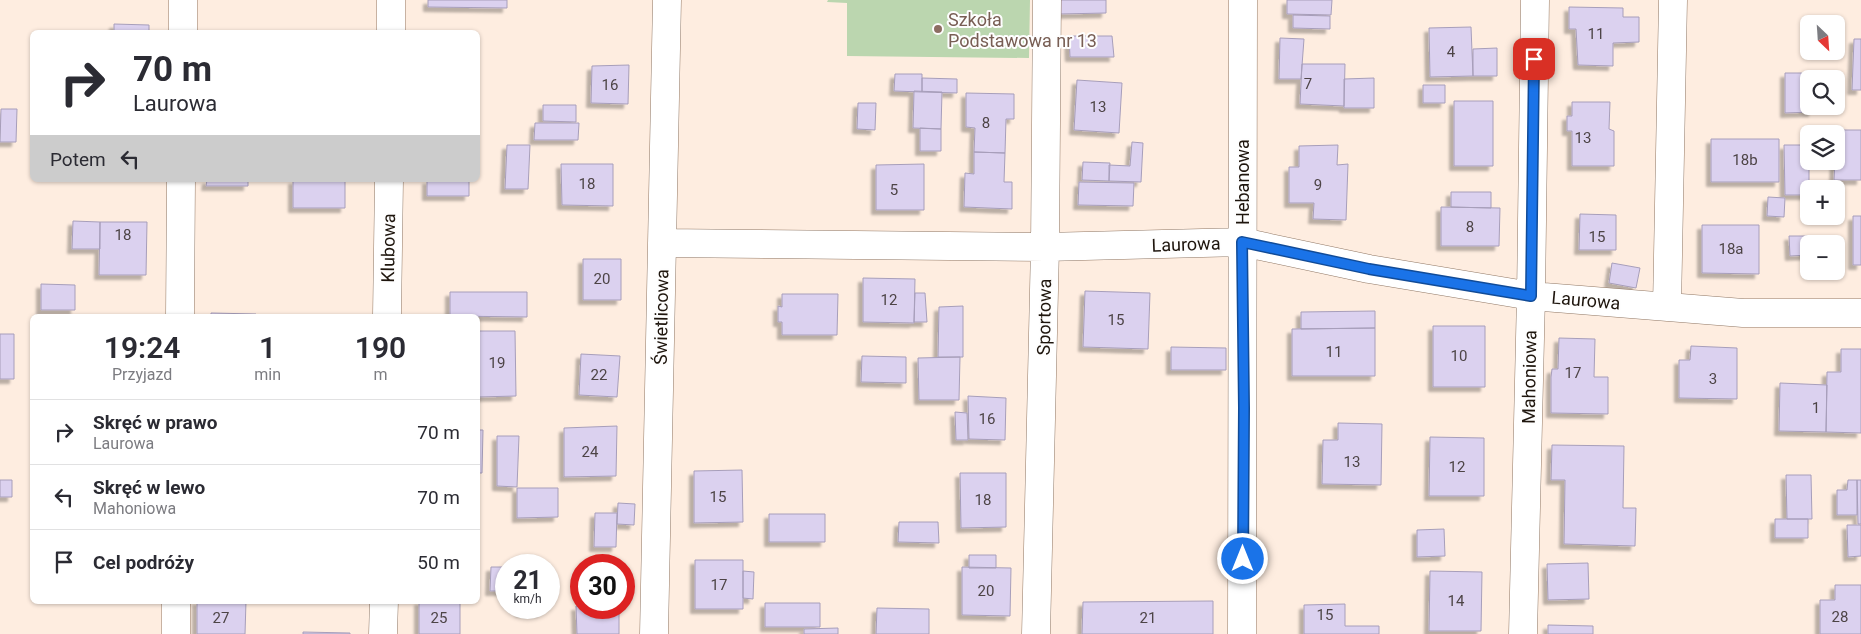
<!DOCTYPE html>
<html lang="pl">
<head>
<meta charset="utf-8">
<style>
  body { margin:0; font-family:Roboto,sans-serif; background:#f2f2f3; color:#2b2b33; height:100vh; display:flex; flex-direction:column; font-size:19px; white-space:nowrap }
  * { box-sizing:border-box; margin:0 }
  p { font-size:16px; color:#7c7c81 }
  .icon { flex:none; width:28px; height:28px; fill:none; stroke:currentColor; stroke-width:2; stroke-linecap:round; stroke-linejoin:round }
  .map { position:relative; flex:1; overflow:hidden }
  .details { position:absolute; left:30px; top:314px; width:450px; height:290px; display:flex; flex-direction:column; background:#fff; border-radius:8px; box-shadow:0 1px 4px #0004 }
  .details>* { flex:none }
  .guide { position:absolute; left:30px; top:30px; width:450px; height:152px; border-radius:8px; box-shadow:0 1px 4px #0004; background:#fff; color:#2b2b33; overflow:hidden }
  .needle { width:32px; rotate:155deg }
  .controls { position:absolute; left:1800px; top:15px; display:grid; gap:10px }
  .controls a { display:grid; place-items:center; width:45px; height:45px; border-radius:8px; background:#fff; box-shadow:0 1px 4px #0004; font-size:25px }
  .speed { position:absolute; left:495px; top:554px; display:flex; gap:10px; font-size:25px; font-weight:700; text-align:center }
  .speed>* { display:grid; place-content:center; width:65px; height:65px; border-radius:50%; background:#fff; box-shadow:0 1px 4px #0004; line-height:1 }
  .speed small { font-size:12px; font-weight:400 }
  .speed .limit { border:8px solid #d22; background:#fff; color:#111 }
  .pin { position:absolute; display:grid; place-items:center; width:42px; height:42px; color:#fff; margin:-21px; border-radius:10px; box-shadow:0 2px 8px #0006 }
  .me { position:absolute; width:55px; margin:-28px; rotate:0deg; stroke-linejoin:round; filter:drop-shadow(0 0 4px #0008) }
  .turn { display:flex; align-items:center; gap:18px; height:105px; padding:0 20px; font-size:22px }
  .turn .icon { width:65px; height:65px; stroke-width:2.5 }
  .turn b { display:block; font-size:35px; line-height:42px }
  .then { display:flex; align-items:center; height:48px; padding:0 20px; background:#0003; gap:10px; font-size:19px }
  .eta { display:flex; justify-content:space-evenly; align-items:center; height:85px; text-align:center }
  .eta b { font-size:30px; font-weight:600; line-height:35px }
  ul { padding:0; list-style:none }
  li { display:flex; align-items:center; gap:15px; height:65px; padding:0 20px; border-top:1px solid #e1e1e2 }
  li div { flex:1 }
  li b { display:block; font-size:19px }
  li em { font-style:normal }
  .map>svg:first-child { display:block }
</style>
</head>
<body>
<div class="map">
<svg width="1861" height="634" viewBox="0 0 1861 634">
  <defs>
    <filter id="shadow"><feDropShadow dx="-4.5" dy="4.5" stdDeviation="1" flood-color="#0004"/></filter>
  </defs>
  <rect width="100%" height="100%" fill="#feede0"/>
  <!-- green -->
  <path fill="#bbd6af" d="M828,0h202l-1,58 -182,-2v-53l-20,-1z"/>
  <!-- building -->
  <path fill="#dbd1ef" stroke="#a79eba" filter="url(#shadow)" d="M428,0h79v8l-79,-1z
    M1060,0h46v13l-46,1z
    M1287,0h45l-1,15 -44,-1z
    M1569,7l54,1v9h16v25l-26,1v23l-35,-1 -2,-36h-7z
    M1293,15l37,1v13l-37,-1z
    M114,24l35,1v7h-35z
    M1471,27l2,49 -43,1 -1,-49z
    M1069,36h43l2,21h-44z
    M1280,38l24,1 -3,40h-22z
    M1854,39h7v51h-9z
    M1497,48v28h-24v-27z
    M1302,64h43l-1,42 -44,-2z
    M629,65l-1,39 -37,-1 1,-37z
    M1785,73h28v6h-4v27h4v6l-28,1z
    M895,74h27v18l-28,-1z
    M922,78l35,1v14l-35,-1z
    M1374,78v30h-30v-29z
    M1077,80l45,3 -3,50 -45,-3z
    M1423,85h22v18h-22z
    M914,91l28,1 -1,37 -28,-1z
    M966,93l48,1v25h-8l-1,34 -31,-1 1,-24 -9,-1z
    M1454,101h39v65h-39z
    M1572,102h38l-1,27 5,2v35h-42v-35h-5v-15h5z
    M858,103h18l-1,27 -18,-1z
    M543,105h33v17l-33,-1z
    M1,109h16l-1,33h-16z
    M535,123h44l-1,17h-44z
    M920,128l21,1v22h-21z
    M1835,130h26v50h-27l1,-19h1v-27h-1z
    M1711,139h68v43h-68z
    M1132,142l11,1 -2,39 -32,-1v-16l21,1z
    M507,145h23l-2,44h-23z
    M1338,145l-1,20 11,-1 -2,56 -33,-1 1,-16h-25v-36h10v-21z
    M1784,145h25v50h-24z
    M974,152l31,1 -1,29h8v27l-48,-2 1,-34 9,1z
    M1083,162l27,1 -1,18 -27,-1z
    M561,164h52v42l-51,-1z
    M924,164v46h-48v-45z
    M207,180h41v6h-42z
    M293,180h52v28h-52z
    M427,180h42v16h-42z
    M1079,182l55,1 -1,23 -55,-1z
    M1451,192h40v16l-40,-1z
    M1768,197l17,1 -1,19 -17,-1z
    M1441,207l59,1 -1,38h-58z
    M1580,214l36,1v35h-37z
    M1853,216h8v49h-8z
    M73,221l27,1v27h-28z
    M100,222h47l-1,53h-47z
    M1702,225h57v49l-57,-1z
    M1789,236h35v8h-15v11l-19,1z
    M583,259h38v41h-38z
    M1612,263l28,5 -4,20 -27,-5z
    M863,278l52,1 -1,44 -51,-1z
    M41,284l34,1v25h-34z
    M1085,291l65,2 -2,56 -65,-2z
    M450,292h77v25l-77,-1z
    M915,293h10l2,29h-13z
    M782,294h56l-1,41h-55v-13h-4v-16l4,1z
    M963,306v51h-25l1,-50z
    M1375,311v17l-74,1v-17z
    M211,313l45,1v2h-45z
    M1433,326h52v61h-52z
    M1375,328v48h-83v-47z
    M478,331h37l1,65 -38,1z
    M0,334h14v45h-14z
    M1559,338l36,1 -1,38h14v37l-57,-1v-36l1,-8h6z
    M1691,346l46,2v51l-58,-1v-38h11z
    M1171,347l55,1v22h-55z
    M1841,349h20v84l-35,-1 1,-60h14z
    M581,354l39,2 -3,41 -38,-2z
    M862,356l44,1v26l-45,-1z
    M960,357l-1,43h-40l-1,-42z
    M1780,383l47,2 -1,47 -47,-1z
    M968,396l38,2 -1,42 -36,-1z
    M955,412l12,1 1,27h-12z
    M1338,423l44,1 -1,61 -59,-1 1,-44h15z
    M617,426l-1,50 -52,1v-49z
    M478,430h5l-1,43h-4z
    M497,436h22l-2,51 -20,-1z
    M1430,437l54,1v58h-55z
    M1552,445l72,1 -1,62h13l-1,38 -71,-2 1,-64h-14z
    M742,470l1,52 -49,1v-52z
    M960,473h46v54l-45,1z
    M1786,475h25l1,44h-25z
    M0,480h12v17h-12z
    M1848,480h9v35h-20v-25h10z
    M1857,480h4v44h-3z
    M517,488h41v29l-41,1z
    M618,503l17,1 -1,21 -17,-1z
    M595,513h22l-1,34h-22z
    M769,514h56v28h-56z
    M1775,519h33v19h-33z
    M899,522h39l1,21 -41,-1z
    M1847,525h14v31l-13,1z
    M1444,529l1,27 -28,1v-27z
    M969,555h27v13h-27z
    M695,560h48v49h-48z
    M1588,563l1,36 -41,1 -1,-36z
    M491,567h15v24h-16z
    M962,567l49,1 -1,48 -48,-1z
    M743,571l11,1 -1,27 -10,-1z
    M1430,571l52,1 -1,59h-52z
    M1835,585h26v49h-41v-34h15z
    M197,601h49l-1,33h-48z
    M419,601h41v33h-41z
    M1213,601v33h-131l1,-32z
    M765,603h55v24h-55z
    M1345,604v22h34v8h-75v-29z
    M576,606l43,2v26h-42z
    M520,608h22v4h-22z
    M877,608l52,1v25h-53z
    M1548,625l45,1v8h-45z
    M838,628v6h-34v-5z
    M303,632l47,1v1h-47z"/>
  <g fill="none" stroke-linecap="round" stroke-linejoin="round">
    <defs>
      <path id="minor" d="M183,32v-32
        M391,32v-32
        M662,243l383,4 197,-5 127,27 162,27 212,17h118
        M1667,307l6,-307
        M180,316l1,-136
        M387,316l2,-136
        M176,634v-33
        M383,634l1,-33
        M654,634l13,-634
        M1036,634l9,-387 2,-247
        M1242,634c2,-211 -1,-423 1,-634
        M1523,634l8,-338 4,-296"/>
    </defs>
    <!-- minor casing -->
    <use href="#minor" stroke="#917865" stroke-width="29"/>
    <!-- minor -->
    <use href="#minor" stroke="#fff" stroke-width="28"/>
  </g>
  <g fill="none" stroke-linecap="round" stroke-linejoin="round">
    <defs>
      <path id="route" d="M1243,559l1,-151 -2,-166 127,27 162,27 3,-237"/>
    </defs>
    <!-- route casing -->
    <use href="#route" stroke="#114b97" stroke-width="12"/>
    <!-- route -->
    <use href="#route" stroke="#1a73e8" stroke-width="9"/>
  </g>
  <!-- markers -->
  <circle fill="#8d6e63" stroke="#fefefe" stroke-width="2" cx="938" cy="29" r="5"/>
  <g text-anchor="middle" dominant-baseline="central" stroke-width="4" stroke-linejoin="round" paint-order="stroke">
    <!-- number labels -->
    <g font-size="15" fill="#4d4446">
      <text x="1596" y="34">11</text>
      <text x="1451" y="52">4</text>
      <text x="1308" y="84">7</text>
      <text x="610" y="85">16</text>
      <text x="1098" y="107">13</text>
      <text x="986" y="123">8</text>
      <text x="1583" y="138">13</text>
      <text x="1745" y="160">18b</text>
      <text x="587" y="184">18</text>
      <text x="1318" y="185">9</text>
      <text x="894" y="190">5</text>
      <text x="1470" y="227">8</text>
      <text x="123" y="235">18</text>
      <text x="1597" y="237">15</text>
      <text x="1731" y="249">18a</text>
      <text x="602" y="279">20</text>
      <text x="889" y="300">12</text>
      <text x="1116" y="320">15</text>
      <text x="1334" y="352">11</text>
      <text x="1459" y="356">10</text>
      <text x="497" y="363">19</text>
      <text x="1573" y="373">17</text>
      <text x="599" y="375">22</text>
      <text x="1713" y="379">3</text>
      <text x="1816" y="408">1</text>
      <text x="987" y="419">16</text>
      <text x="590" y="452">24</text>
      <text x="1352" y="462">13</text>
      <text x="1457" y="467">12</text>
      <text x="718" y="497">15</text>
      <text x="983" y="500">18</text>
      <text x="719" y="585">17</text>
      <text x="986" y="591">20</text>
      <text x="1456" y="601">14</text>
      <text x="1325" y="615">15</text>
      <text x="1840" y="617">28</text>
      <text x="221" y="618">27</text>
      <text x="439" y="618">25</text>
      <text x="1148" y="618">21</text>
    </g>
    <!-- education labels -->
    <g font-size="18" fill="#785e54" stroke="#fefefe" text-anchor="start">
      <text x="948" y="19">Szkoła<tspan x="948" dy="21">Podstawowa nr 13</tspan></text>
    </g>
    <!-- street labels -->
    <g font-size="18" fill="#1e150d" stroke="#fefefe">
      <text transform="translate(1242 182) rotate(-90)">Hebanowa</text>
      <text transform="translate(1186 244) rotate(-2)">Laurowa</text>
      <text transform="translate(388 248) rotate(-89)">Klubowa</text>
      <text transform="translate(1586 300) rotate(5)">Laurowa</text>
      <text transform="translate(661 317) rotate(-89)">Świetlicowa</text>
      <text transform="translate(1044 317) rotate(-89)">Sportowa</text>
      <text transform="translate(1529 377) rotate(-89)">Mahoniowa</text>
    </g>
  </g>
</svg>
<div class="controls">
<a><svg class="needle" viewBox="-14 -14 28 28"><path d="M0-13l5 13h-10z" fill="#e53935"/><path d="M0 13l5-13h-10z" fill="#7c7c81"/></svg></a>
<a><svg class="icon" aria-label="search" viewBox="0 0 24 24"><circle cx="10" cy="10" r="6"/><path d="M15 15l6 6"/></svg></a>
<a><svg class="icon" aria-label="layers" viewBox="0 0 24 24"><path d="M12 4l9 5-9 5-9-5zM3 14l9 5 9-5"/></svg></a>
<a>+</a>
<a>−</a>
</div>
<div class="speed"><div>21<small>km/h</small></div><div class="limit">30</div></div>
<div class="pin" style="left:1534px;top:59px;background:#d93025"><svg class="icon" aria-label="arrive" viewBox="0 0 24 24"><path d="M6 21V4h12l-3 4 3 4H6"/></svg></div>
<svg class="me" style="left:1243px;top:559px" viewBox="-20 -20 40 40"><circle r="17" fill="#1a73e8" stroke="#fff" stroke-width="3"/><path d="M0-11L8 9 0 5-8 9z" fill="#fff"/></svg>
<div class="guide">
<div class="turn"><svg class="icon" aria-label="right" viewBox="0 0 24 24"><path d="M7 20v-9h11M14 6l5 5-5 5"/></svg><div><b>70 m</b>Laurowa</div></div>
<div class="then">Potem<svg class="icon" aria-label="left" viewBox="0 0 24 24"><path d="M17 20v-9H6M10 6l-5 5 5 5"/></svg></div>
</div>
<section class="details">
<div class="eta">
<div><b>19:24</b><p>Przyjazd</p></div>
<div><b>1</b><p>min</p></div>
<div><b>190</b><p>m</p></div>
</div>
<ul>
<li><svg class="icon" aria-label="right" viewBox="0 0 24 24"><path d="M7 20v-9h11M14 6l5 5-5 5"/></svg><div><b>Skręć w prawo</b><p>Laurowa</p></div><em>70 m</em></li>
<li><svg class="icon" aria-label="left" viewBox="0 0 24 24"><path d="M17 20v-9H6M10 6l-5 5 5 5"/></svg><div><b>Skręć w lewo</b><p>Mahoniowa</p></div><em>70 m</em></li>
<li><svg class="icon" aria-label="arrive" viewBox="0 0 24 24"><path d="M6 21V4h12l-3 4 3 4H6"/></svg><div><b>Cel podróży</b></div><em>50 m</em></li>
</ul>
</section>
</div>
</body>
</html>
